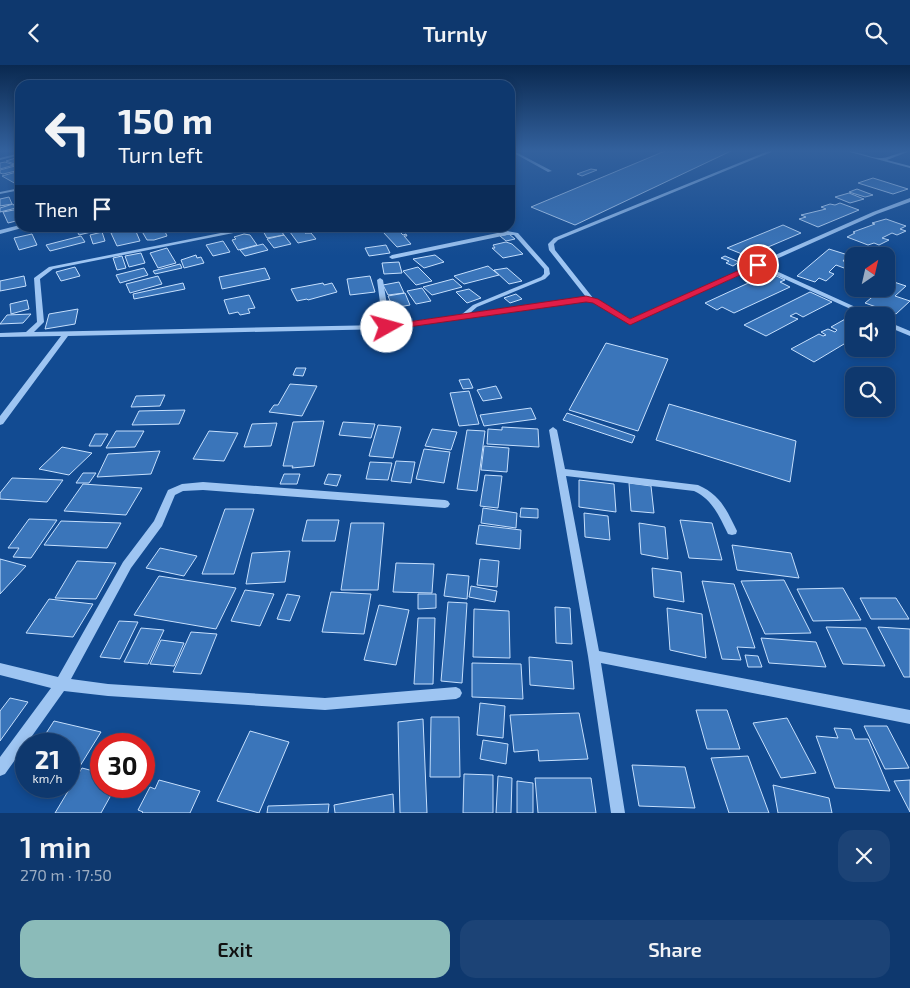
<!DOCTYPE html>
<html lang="en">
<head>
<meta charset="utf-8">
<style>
  body { margin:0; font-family:"Exo 2",sans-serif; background:#1c4376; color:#f1f3f6; height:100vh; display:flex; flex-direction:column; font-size:19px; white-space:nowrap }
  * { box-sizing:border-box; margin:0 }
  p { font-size:16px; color:#9bacc2 }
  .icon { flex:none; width:28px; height:28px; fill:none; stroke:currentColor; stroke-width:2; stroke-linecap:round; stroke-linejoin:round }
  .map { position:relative; height:748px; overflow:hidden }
  .drawer { display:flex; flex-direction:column; background:#0e386e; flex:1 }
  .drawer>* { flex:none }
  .hud { position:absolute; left:15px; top:15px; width:500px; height:152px; border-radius:15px; box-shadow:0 2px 8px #0003,0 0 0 1px #2e5281; background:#0e386e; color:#f1f3f6; overflow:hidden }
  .needle { width:32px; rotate:34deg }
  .fabs { position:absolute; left:845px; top:182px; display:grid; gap:10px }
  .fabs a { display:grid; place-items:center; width:50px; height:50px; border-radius:10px; background:#0e386e; box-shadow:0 2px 8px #0003,0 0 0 1px #2e5281; font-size:25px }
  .speed { position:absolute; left:15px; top:668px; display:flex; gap:10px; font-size:25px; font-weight:700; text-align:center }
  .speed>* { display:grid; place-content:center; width:65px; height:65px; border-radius:50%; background:#0e386e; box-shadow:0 2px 8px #0003,0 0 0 1px #2e5281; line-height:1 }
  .speed small { font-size:12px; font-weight:400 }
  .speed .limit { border:8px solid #d22; background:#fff; color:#111 }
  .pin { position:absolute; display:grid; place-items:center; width:42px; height:42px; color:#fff; margin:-21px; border:2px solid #fff; border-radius:50%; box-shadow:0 1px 5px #0007 }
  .me { position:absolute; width:55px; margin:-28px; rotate:83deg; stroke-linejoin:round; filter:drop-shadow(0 0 4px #0008) }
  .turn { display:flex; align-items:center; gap:18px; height:105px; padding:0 20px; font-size:22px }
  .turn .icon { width:65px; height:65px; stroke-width:2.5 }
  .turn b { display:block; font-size:35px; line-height:42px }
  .then { display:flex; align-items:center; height:48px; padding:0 20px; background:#0003; gap:10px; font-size:19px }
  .round { display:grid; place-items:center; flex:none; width:52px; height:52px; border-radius:15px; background:#1c4376 }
  .overview { display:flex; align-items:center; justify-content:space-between; height:85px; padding:0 20px }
  h1 { font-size:30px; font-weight:600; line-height:38px }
  .cta { display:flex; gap:10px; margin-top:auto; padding:10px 20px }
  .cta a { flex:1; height:58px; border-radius:15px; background:#8bbbb9; color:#111; font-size:20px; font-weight:600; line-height:58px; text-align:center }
  .cta a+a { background:#1c4376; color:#f1f3f6 }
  header { display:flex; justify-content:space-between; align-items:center; height:65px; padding:0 20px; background:#0e386e; font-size:22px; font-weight:600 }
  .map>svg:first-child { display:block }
</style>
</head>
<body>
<header><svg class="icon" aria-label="back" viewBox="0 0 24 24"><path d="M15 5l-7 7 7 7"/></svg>Turnly<svg class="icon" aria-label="search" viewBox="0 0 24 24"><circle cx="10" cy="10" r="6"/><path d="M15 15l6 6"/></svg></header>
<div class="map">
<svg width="910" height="748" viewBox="0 0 910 748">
  <rect width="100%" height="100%" fill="#124b92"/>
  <!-- building -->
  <path fill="#3a75ba" stroke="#c5dffd" d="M665,86h66l-156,74 -44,-18z
    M19,92l1,7 -3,1 -11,-4z
    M5,97l9,3 -14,4v-6z
    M15,101l5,4 -17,4 -3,-1v-3z
    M591,104l6,1 -15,6 -5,-2z
    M20,106v12l-4,1 -14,-8z
    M873,113l35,11 -15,5 -35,-11z
    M857,124l16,6 -8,2 -16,-5z
    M849,128l15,6 -14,4 -15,-6z
    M9,132l3,7 -12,2v-7z
    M840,138l19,7 -41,17 -19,-8 7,-2 -5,-2 25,-6 -5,-2 9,-3 5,1z
    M13,139l3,4 -16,4v-4z
    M19,144l1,11 -12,3 -5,-11z
    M886,154l20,7 -6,3 6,2 -9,4 -5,-2 -10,5 7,2 -10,5 -5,-2 -6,2 -21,-8 8,-4 -2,-1 22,-8 -3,-1z
    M783,160l18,8 -54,23 -20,-8z
    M92,162l11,2 -24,6 -2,-4z
    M134,162l6,14 -23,5 -6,-13z
    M163,162l4,9 -13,4h-7l-7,-12z
    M306,162l4,4 -5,2h6l5,6 -18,4 -11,-15z
    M279,163l5,7 -17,3 -4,-7z
    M397,164l6,6 3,-1 1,2h-3l7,8 -14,3 -14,-15z
    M102,167l3,9 -12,3 -3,-9z
    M32,169l5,11 -18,5 -5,-12z
    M244,169l6,1 7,10 -19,5 -6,-10 4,-1 -2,-2z
    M509,169l6,5 -9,2 -6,-5z
    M284,170l7,9 -17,4 -7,-9z
    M81,171l4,6 -35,9 -4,-6z
    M223,176l7,11 -17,4 -7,-11z
    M506,177l6,2 11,10 -20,4 -11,-10h3l-2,-3z
    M263,179l5,6 -23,6 -5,-6z
    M386,180l4,8 -21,3 -4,-8z
    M167,183l9,15 -18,5 -8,-15z
    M829,184l19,6 -5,6 6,1 -5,6 -8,-3 -7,7 5,2 -8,7 -7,-3 -4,4 -18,-6z
    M141,188l4,10 -16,4 -4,-11z
    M196,190l1,3 4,-1 3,6 -20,5 -3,-8z
    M435,190l9,7 -20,6 -11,-9z
    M122,191l4,12 -9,2 -4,-12z
    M725,191l14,6 -6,4 -7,-3 3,-2 -8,-3z
    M399,197l3,11 -18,1 -2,-11z
    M180,199l2,4 -27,6 -2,-3z
    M488,201l11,9 -35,9 -10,-8z
    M75,202l5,9 -19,5 -5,-9z
    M418,202l14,14 -16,4 -13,-14z
    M144,203l4,7 -28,8 -4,-8z
    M265,203l5,11 -48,10 -3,-12z
    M507,203l15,13 -13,3 -15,-14z
    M770,208l15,7 -5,2 10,5 -56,26 -12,-6 -5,3 -12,-7z
    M24,211l2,10 -26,5v-10z
    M158,211l4,8 -32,9 -4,-9z
    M370,211l5,16 -25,3 -3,-16z
    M453,214l9,8 -30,8 -9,-8z
    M891,216l15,5 -11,10 15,5 -14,13 -31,-11 17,-14h4v-4z
    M399,217l5,11 -16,2 -5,-10z
    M183,218l2,6 -51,10 -1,-5z
    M323,218l1,2 8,-2 5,9 -29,8 -1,-1 -10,2 -6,-12z
    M422,223l9,13 -15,3 -9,-13z
    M469,224l12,9 -14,5 -11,-11z
    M810,227l22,10 -29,15 -7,-4 -6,3 8,3 -32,17 -22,-11z
    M405,228l5,12 -17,3 -5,-12z
    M516,229l6,5 -12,4 -6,-5z
    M249,230l6,13 -7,1 2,4 -10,2 -2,-3 -9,2 -5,-14z
    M27,235l2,9 -18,5 -1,-10z
    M78,244l-3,15 -30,5 4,-15z
    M856,248l7,3h-9v22l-40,24 -23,-13 28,-15 4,2 3,-1 -5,-3 7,-3 7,3 2,-2 -6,-3z
    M31,249l-8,9 -23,1 7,-9z
    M606,278l62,16 -30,72 -69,-21z
    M296,303h10l-3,8 -10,-1z
    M469,314l4,9 -10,1 -4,-9z
    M290,319l27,2 -15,30 -33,-4 5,-7h4z
    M496,321l6,12 -19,3 -6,-11z
    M469,326l10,33 -20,2 -9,-33z
    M165,330l-5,11 -29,1 5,-11z
    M669,339l127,37 -6,41 -134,-42z
    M531,343l5,11 -52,7 -4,-11z
    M185,345l-6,14 -47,1 7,-14z
    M567,348l68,23 -3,7 -69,-23z
    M324,356l-10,45 -22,2 1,-2h-10l10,-44z
    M343,357l32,2 -4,14 -32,-3z
    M277,358l-6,23 -27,1 8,-23z
    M378,360l23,2 -8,31 -24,-2z
    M502,362l36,2 1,18 -52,-3 1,-15 14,1z
    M432,364l25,3 -6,18 -26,-4z
    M467,365l18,1 -8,60 -20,-2z
    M116,366h28l-9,16 -29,1z
    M209,366l29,2 -14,28 -31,-2z
    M95,369h13l-7,12h-12z
    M484,381l25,2 -2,24 -26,-2z
    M62,382l30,6 -23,22 -30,-6z
    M424,384l26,3 -6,31 -28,-4z
    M160,386l-9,23 -54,3 11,-23z
    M396,396l19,1 -4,21 -20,-2z
    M370,397l22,1 -4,17 -22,-1z
    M83,408h13l-7,10h-13z
    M284,409h16l-3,10h-17z
    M328,409l13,1 -4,11 -13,-2z
    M485,410l17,1 -4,32 -18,-2z
    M12,413l51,2 -16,22 -47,-3v-6z
    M579,415l35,4 2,28 -37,-5z
    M629,418l22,3 3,27 -23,-2z
    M83,419l59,4 -16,27 -62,-4z
    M483,443l34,5 -1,15 -35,-5z
    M521,443l17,1v9l-18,-1z
    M225,444h29l-20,65h-32z
    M584,448l24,3 2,24 -25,-3z
    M29,454l28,1 -26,38 -18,-1 6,-9h-11z
    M307,455h32l-4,21h-33z
    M680,455l32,3 10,37 -33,-2z
    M61,456l60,2 -14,25 -63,-3z
    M351,458h33l-6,67h-37z
    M639,458l26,4 3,32 -27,-5z
    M479,460l42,5 -1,19 -44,-5z
    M732,480l59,8 8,25 -62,-8z
    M160,483l37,8 -13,20 -38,-8z
    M290,486l-5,31 -39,2 6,-31z
    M0,494l26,7 -26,28z
    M480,494l19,2 -2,26 -20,-2z
    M77,496l39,2 -20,36 -41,-1z
    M396,498l38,1 -2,29 -39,-1z
    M652,503l29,4 3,30 -30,-5z
    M447,509l22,2 -2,23 -23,-3z
    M159,511l77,12 -20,41 -82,-14z
    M784,515l27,53 -46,1 -24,-53z
    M702,516l32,3 21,64 -18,-1 4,13 -19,-1z
    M471,521l26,5 -2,11 -26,-5z
    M843,523l18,32 -48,1 -16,-32z
    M245,525l29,4 -14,32 -29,-5z
    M331,527l40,2 -7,40 -42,-2z
    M287,529l13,2 -10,25 -13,-2z
    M418,529h18v14l-18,1z
    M860,533h36l13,21h-38z
    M49,534l44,5 -20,33 -47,-4z
    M448,537l19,1 -5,80 -21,-2z
    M379,540l30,5 -13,55 -32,-5z
    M555,542l15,1 2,36 -16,-1z
    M667,543l35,6 4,44 -36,-8z
    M474,544l35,2 1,47 -37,-1z
    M418,553h17l-2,66h-19z
    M119,556l19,1 -18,37 -20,-2z
    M826,562l40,1 19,38 -42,-2z
    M878,562l32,2v48h-6z
    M141,563l23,2 -16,34 -24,-2z
    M191,567l26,2 -16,40 -28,-2z
    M761,573l55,4 10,25 -57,-4z
    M161,575l23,3 -10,23 -24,-2z
    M745,590l13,1 4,11h-14z
    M529,592l43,4 2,28 -44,-4z
    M472,598l49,1 2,35 -51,-2z
    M10,633l18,4 -28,39v-30z
    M480,638l25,3 -2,32 -26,-3z
    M696,645h31l13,39h-33z
    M579,648l9,46 -49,2 -1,-11 -24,2 -4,-37z
    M431,652h28l1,60h-30z
    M787,653l29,55 -35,5 -28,-55z
    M423,654l4,94h-27l-2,-91z
    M54,656l47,11 -29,47h-3v-35h-30z
    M864,661h23l22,42 -24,1z
    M834,663l17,1 4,10h13l22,52 -55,-3 -19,-52 22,2z
    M250,666l39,11 -30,71 -42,-12z
    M483,675l25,4 -2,20 -26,-5z
    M748,691l21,57h-40l-18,-55z
    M632,700l53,2 10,41 -56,-2z
    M82,703l19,5v13h15l-15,27h-46z
    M464,709l29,1v38h-30z
    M498,711l14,2 -1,35h-15z
    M535,713h56l5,35h-58z
    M159,715l41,11 -10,22h-48l1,-1 -5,-2 12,-23 5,2z
    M910,715v32l-16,-31z
    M517,716l16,2v30h-16z
    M773,720l56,13 3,15h-54z
    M393,729l1,19h-59l-1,-8z
    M329,739l-1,9h-61l1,-7z"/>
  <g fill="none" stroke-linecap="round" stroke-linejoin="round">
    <!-- minor -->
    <path fill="#9ec5f2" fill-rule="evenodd" d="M510,86h4l38,20 -4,1z
      M768,86h6l-216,89 -4,4 1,6 38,48 4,1 33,20 243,-107 37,-14v4l-33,12 -114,51 110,50 1,1h-8l-108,-49 -128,57 -37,-22 -7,-1 -199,28 -319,7 -65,88 -3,1v-9l61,-80 -61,1v-4l26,-1 11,-10 -3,-44 15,-11 202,-40h13l-211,42 -13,10 4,43 -10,10 349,-7 -6,-45 3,-2 3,2 7,44 71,-9 12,-10 68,-28 3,-3v-5l-30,-34h-7l-115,24 -3,-2 3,-2 115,-24 11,2 31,35 1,6 -5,5 -68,28 -7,6 116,-16 -37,-47 -1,-6 6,-6z
      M846,86c12,0 26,8 36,7 10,-1 18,-7 28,-7l-23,9 23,6v2z
      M20,88v2l-20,5v-2z
      M20,123v2l-20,4v-2z
      M20,160v2l2,1 -22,6v-4z
      M886,256l24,10v5l-24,-10z
      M553,362l4,3 8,39 133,16c23,10 29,26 39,46l-1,3 -4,1 -4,-1c-9,-18 -15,-34 -34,-43l-128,-15 33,175 311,59v14l-309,-61 24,150h-14l-23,-157 -39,-226z
      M203,417l242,18 3,1 2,3 -2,3 -3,1 -242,-18 -20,1 -8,4 -13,31 -31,42 -60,111 37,5 217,14 131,-11 4,2 2,4 -2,4 -4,2 -131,11 -217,-14 -44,-5 -59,83 -5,2v-19l51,-69 -51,-13v-12l58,14 65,-115 31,-41 14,-31 14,-6z"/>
  </g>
  <!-- sky -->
  <linearGradient id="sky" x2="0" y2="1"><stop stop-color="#0a2950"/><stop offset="0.45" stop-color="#33619d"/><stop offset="1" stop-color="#33619d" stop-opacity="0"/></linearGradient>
  <rect width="910" height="191" fill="url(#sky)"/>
  <!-- route -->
  <path fill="#e11d48" stroke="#92132f" d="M755,198l7,2 -132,60 -37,-22 -7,-1 -199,28 -4,-3 4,-2 199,-29 12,3 32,20z"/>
</svg>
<div class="fabs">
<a><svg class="needle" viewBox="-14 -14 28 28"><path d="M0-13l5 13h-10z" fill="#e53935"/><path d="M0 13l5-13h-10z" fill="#9bacc2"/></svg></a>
<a><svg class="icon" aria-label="sound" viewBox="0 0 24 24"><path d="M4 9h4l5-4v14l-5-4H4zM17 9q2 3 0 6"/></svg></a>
<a><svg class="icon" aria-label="search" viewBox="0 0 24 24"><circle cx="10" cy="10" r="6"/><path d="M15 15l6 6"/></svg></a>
</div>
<div class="speed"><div>21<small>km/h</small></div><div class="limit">30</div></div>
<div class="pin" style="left:758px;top:200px;background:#d93025"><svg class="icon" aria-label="arrive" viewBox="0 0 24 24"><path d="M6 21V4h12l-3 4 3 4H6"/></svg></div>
<svg class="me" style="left:387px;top:262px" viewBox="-20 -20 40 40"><circle r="19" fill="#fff"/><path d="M0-13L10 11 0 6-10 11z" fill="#e11d48"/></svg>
<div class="hud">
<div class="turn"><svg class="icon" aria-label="left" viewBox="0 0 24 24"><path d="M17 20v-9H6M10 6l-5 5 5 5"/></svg><div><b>150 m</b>Turn left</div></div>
<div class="then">Then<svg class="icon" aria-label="arrive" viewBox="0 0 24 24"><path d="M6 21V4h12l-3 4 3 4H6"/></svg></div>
</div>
</div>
<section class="drawer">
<div class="overview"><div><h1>1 min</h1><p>270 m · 17:50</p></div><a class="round"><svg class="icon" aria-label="close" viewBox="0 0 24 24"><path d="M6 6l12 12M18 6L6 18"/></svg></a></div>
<div class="cta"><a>Exit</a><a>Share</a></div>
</section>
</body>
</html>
